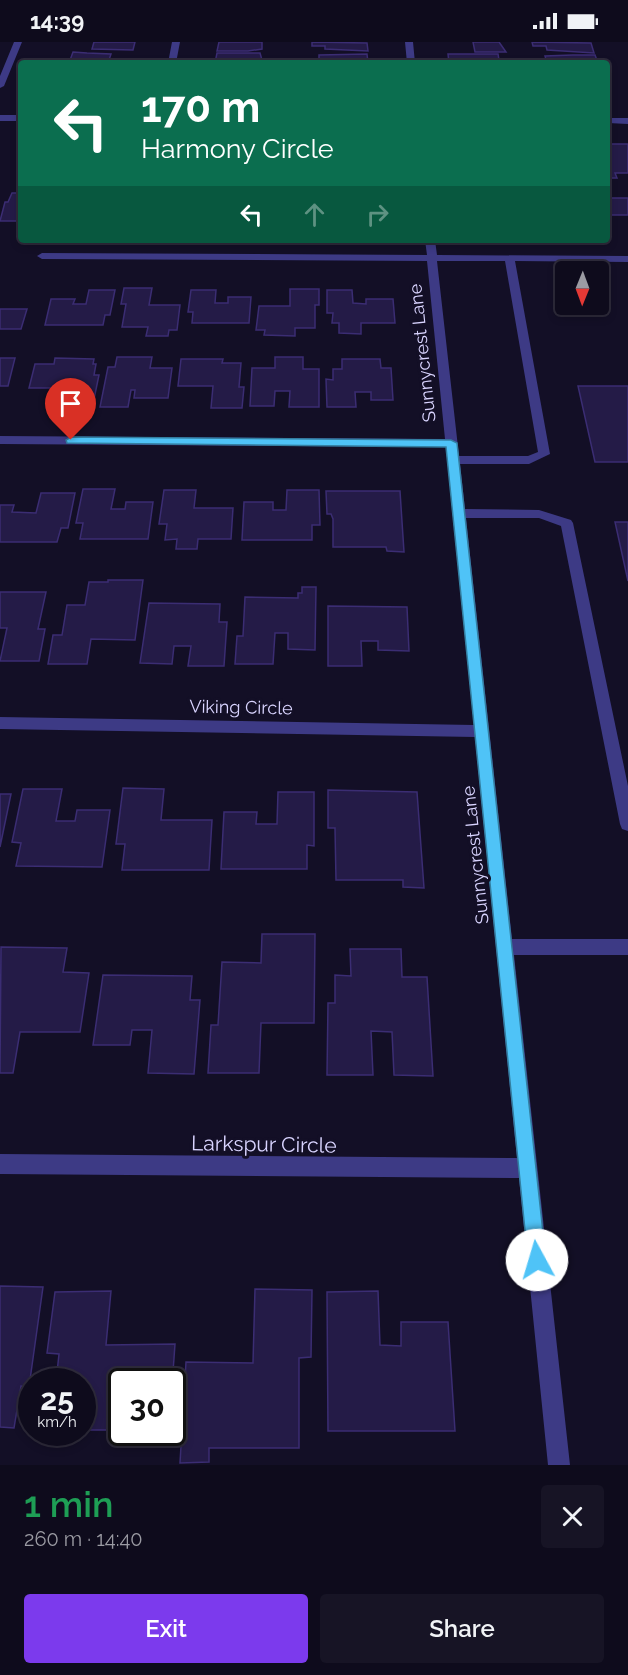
<!DOCTYPE html>
<html lang="en">
<head>
<meta charset="utf-8">
<style>
  body { margin:0; font-family:Raleway,sans-serif; background:#171425; color:#f1f3f6; height:100vh; display:flex; flex-direction:column; font-size:22px; white-space:nowrap }
  * { box-sizing:border-box; margin:0 }
  p { font-size:20px; color:#9b9ba3 }
  .icon { flex:none; width:33px; height:33px; fill:none; stroke:currentColor; stroke-width:2; stroke-linecap:round; stroke-linejoin:round }
  .map { position:relative; height:1423px; overflow:hidden }
  .details { display:flex; flex-direction:column; background:#0e0b1c; flex:1 }
  .details>* { flex:none }
  .guide { position:absolute; left:18px; top:18px; width:592px; height:183px; border-radius:6px; box-shadow:0 3px 9px #0003,0 0 0 2px #2e2b3b; background:#0b6e4f; color:#fff; overflow:hidden }
  .needle { width:39px; rotate:181deg }
  .tools { position:absolute; left:555px; top:219px; display:grid; gap:12px }
  .tools a { display:grid; place-items:center; width:54px; height:54px; border-radius:6px; background:#0e0b1c; box-shadow:0 3px 9px #0003,0 0 0 2px #2e2b3b; font-size:30px }
  .speed { position:absolute; left:18px; top:1326px; display:flex; gap:12px; font-size:30px; font-weight:700; text-align:center }
  .speed>* { display:grid; place-content:center; width:78px; height:78px; border-radius:50%; background:#0e0b1c; box-shadow:0 3px 9px #0003,0 0 0 2px #2e2b3b; line-height:1 }
  .speed small { font-size:15px; font-weight:400 }
  .speed .limit { border:3px solid #111; border-radius:9px; background:#fff; color:#111 }
  .pin { position:absolute; display:grid; place-items:center; width:51px; height:51px; color:#fff; margin:-62px -26px; border-radius:50% 50% 50% 0; rotate:-45deg; box-shadow:0 0 6px #0007 }
  .pin .icon { rotate:45deg }
  .me { position:absolute; width:66px; margin:-33px; rotate:354deg; stroke-linejoin:round; filter:drop-shadow(0 0 4px #0008) }
  .turn { display:flex; align-items:center; gap:21px; height:126px; padding:0 24px; font-size:27px }
  .turn .icon { width:78px; height:78px; stroke-width:2.5 }
  .turn b { display:block; font-size:42px; line-height:51px }
  .lanes { display:flex; align-items:center; height:57px; padding:0 24px; background:#0003; justify-content:center; gap:30px; direction:ltr }
  .lanes .off { opacity:.35 }
  .round { display:grid; place-items:center; flex:none; width:63px; height:63px; border-radius:6px; background:#171425 }
  .headline { display:flex; align-items:center; justify-content:space-between; height:102px; padding:0 24px }
  h1 { font-size:36px; font-weight:600; line-height:45px; color:#1e9e55 }
  .button { display:flex; gap:12px; margin-top:auto; padding:12px 24px }
  .button a { flex:1; height:69px; border-radius:6px; background:#7c3aed; color:#fff; font-size:24px; font-weight:600; line-height:69px; text-align:center }
  .button a+a { background:#171425; color:#f1f3f6 }
  .status { display:flex; justify-content:space-between; align-items:center; height:42px; padding:0 30px; background:#0e0b1c; direction:ltr }
  .status svg { height:16px; fill:currentColor }
  .map>svg:first-child { display:block }
</style>
</head>
<body>
<div class="status"><b>14:39</b><svg viewBox="0 0 49 12"><path d="M0 12V9h3v3zM5 12V6h3v6zM10 12V3h3v9zM15 12V0h3v12zM26 1h20v11H26zM47 4h2v5h-2z"/></svg></div>
<div class="map">
<svg width="628" height="1423" viewBox="0 0 628 1423">
  <rect width="100%" height="100%" fill="#130f26"/>
  <!-- building -->
  <path fill="#241b47" stroke="#3b2d73" stroke-width="1.5" d="M94,0h41l-2,8 -41,-1z
    M219,0h43v7l-14,2h-31z
    M312,0l55,1 1,8 -43,-2v-3h-13z
    M473,0h26l7,10h-31z
    M532,0l59,1 3,10 -47,-3 -1,-4h-13z
    M73,10l14,1 24,1 -3,9h-39z
    M217,11h43l2,7h10v3h-57z
    M367,12l1,9h-49v-8z
    M448,12h50l1,6h8l1,3h-59z
    M573,13h22l3,8h-51l-2,-7z
    M608,102h20v29h-13l2,5h-9v-21h2z
    M12,151h9v28h-21l5,-19h3z
    M608,156h20v17h-20z
    M124,246h28l-3,17h31l-3,25h-8l-1,6h-22l2,-9h-26l4,-23h-5z
    M290,247h29v16h-4v23h-20v8l-31,-1 1,-5h-9l3,-24h31z
    M89,248h26l-5,25h-5l-2,10h-58l6,-26h24l-2,5h13z
    M191,248h25l-1,13h13v-6h23l-2,26h-57l1,-11h-5z
    M327,248h25l1,13 13,1v-5h27l2,24h-34v11l-22,-1v-10h-7l1,-10h-6z
    M0,267h27l-6,20h-21z
    M117,315h35l-2,11h22l-4,30h-34l1,-8h-4l-3,17h-28l8,-40h7z
    M275,315h28v12h16v38h-30l1,-16h-15l-1,15h-24l2,-38h23z
    M0,316h15l-7,28h-8z
    M55,316l39,1 -1,5h3l-2,11h5l-6,29h-31l4,-16h-37l6,-24h19z
    M181,317h42l-1,4h19l-2,24h5l-2,21h-31l2,-22h-35z
    M342,317h38l1,9h10l2,32h-22v-8h-16l1,15h-29l-1,-28 7,1v-11h9z
    M578,344h50v76h-33z
    M83,447h32l-4,20h14l1,-7h27l-5,37h-68l3,-16h-7z
    M164,448h32l-2,18h39l-2,31h-33l-1,10h-21l1,-10 -12,1 2,-16h-8z
    M287,448h32l1,35h-8v15h-70l2,-38h29v8h13z
    M326,449h74l4,61 -17,-1 -1,-4h-53v-28l-2,-5h-4z
    M41,451h34l-7,35h-7l-4,14h-57v-37h14l-2,7 24,1z
    M615,480h13v59z
    M108,538h35l-8,60 -44,-1 -4,25h-39l5,-29h9l5,-30h18l4,-23h19z
    M302,545h14l-1,63 -27,-1v-16h-13l-2,31h-38l2,-28h6l2,-39 53,1v-5h4z
    M0,550h46l-8,37h7l-6,32h-39l7,-33h-7z
    M149,561l71,1 -1,18h8l-3,44h-36l3,-20h-17l-2,18 -32,-1z
    M328,564l79,1 2,44 -31,-1v-9h-17l1,25h-34z
    M123,746l41,1 -3,31h51l-3,50h-87l3,-26h-9z
    M23,747h39l-6,32h19l2,-11h33l-8,57 -86,-1 5,-23 -9,-1z
    M328,748l89,2 7,96 -21,-1v-7h-67l-1,-52h-7z
    M278,750h36v54l-7,-1v24h-86l3,-57h33l-1,12h21z
    M0,752h11l-11,53z
    M262,892h53l-1,89h-53l-2,50h-51l3,-48h7l4,-63 39,1z
    M1,905l66,1 -4,24 26,1 -9,59h-60l-7,41h-13z
    M350,907h51l1,28h25l6,99 -39,-1 -2,-43 -21,-1 2,44h-46l1,-72h7v-28l16,1z
    M103,933l89,1 -2,24h10l-6,74 -46,-1 4,-43h-20l-2,15h-37z
    M0,1244l43,1 -14,100 -8,-1 -7,42 -14,-1z
    M255,1247l57,1 -1,67 -12,1v90h-90v14l-29,1 6,-101 67,1z
    M111,1249l-5,54 69,-1 -3,42v-4h-50v48h-40v-48h-26l3,-28 -12,-1 8,-61z
    M378,1249l2,54 21,1v-24h47l7,109h-127l-1,-139z
    M141,1390h28l-1,15h-27z"/>
  <g fill="none" stroke-linecap="round" stroke-linejoin="round">
    <!-- minor -->
    <path fill="#3d3a85" fill-rule="evenodd" d="M14,0h8l-18,44 -4,2v-12z
      M172,0h8l-4,21h-8z
      M405,0h8l2,21h-8z
      M0,73h21v6h-21z
      M628,76v6l-20,-1v-5z
      M425,198h10l2,15 191,1v6l-113,-1 35,193 -21,10h-69l5,45 74,1 32,10 2,3 55,263v45l-6,-2 -2,-5 -59,-298 -22,-8h-73l46,421h116v16h-114l56,510h-22l-29,-287 -519,-4v-20l517,4 -42,-421 -475,-8v-12l474,8 -28,-278 -446,-3v-8l445,3 -18,-178 -385,-2 -5,-3 5,-3 385,2zM437,219h68l33,191 -10,4h-69z"/>
  </g>
  <!-- route -->
  <path fill="#4fc3f7" stroke="#337fa1" stroke-width="1.5" d="M71,395l380,3 6,3 89,817 -2,6 -7,3 -6,-3 -3,-6 -82,-813 -379,-4 -1,-3z"/>
  <g text-anchor="middle" dominant-baseline="central" stroke-width="6" stroke-linejoin="round" paint-order="stroke">
    <!-- street labels -->
    <g font-size="18" fill="#d9d4ff" stroke="#130f26">
      <text transform="translate(422 311) rotate(-96)">Sunnycrest Lane</text>
      <text transform="translate(241 665) rotate(1)">Viking Circle</text>
      <text transform="translate(475 813) rotate(-96)">Sunnycrest Lane</text>
    </g>
    <!-- near-street labels -->
    <g font-size="21" fill="#d9d4ff" stroke="#130f26">
      <text transform="translate(264 1102) rotate(1)">Larkspur Circle</text>
    </g>
  </g>
</svg>
<div class="tools">
<a><svg class="needle" viewBox="-14 -14 28 28"><path d="M0-13l5 13h-10z" fill="#e53935"/><path d="M0 13l5-13h-10z" fill="#9b9ba3"/></svg></a>
</div>
<div class="speed"><div>25<small>km/h</small></div><div class="limit">30</div></div>
<div class="pin" style="left:71px;top:398px;background:#d93025"><svg class="icon" aria-label="arrive" viewBox="0 0 24 24"><path d="M6 21V4h12l-3 4 3 4H6"/></svg></div>
<svg class="me" style="left:537px;top:1218px" viewBox="-20 -20 40 40"><circle r="19" fill="#fff"/><path d="M0-13L10 11 0 6-10 11z" fill="#4fc3f7"/></svg>
<div class="guide">
<div class="turn"><svg class="icon" aria-label="left" viewBox="0 0 24 24"><path d="M17 20v-9H6M10 6l-5 5 5 5"/></svg><div><b>170 m</b>Harmony Circle</div></div>
<div class="lanes"><svg class="icon" aria-label="left" viewBox="0 0 24 24"><path d="M17 20v-9H6M10 6l-5 5 5 5"/></svg><svg class="icon off" aria-label="ahead" viewBox="0 0 24 24"><path d="M12 20V5M6 11l6-6 6 6"/></svg><svg class="icon off" aria-label="right" viewBox="0 0 24 24"><path d="M7 20v-9h11M14 6l5 5-5 5"/></svg></div>
</div>
</div>
<section class="details">
<div class="headline"><div><h1>1 min</h1><p>260 m · 14:40</p></div><a class="round"><svg class="icon" aria-label="close" viewBox="0 0 24 24"><path d="M6 6l12 12M18 6L6 18"/></svg></a></div>
<div class="button"><a>Exit</a><a>Share</a></div>
</section>
</body>
</html>
